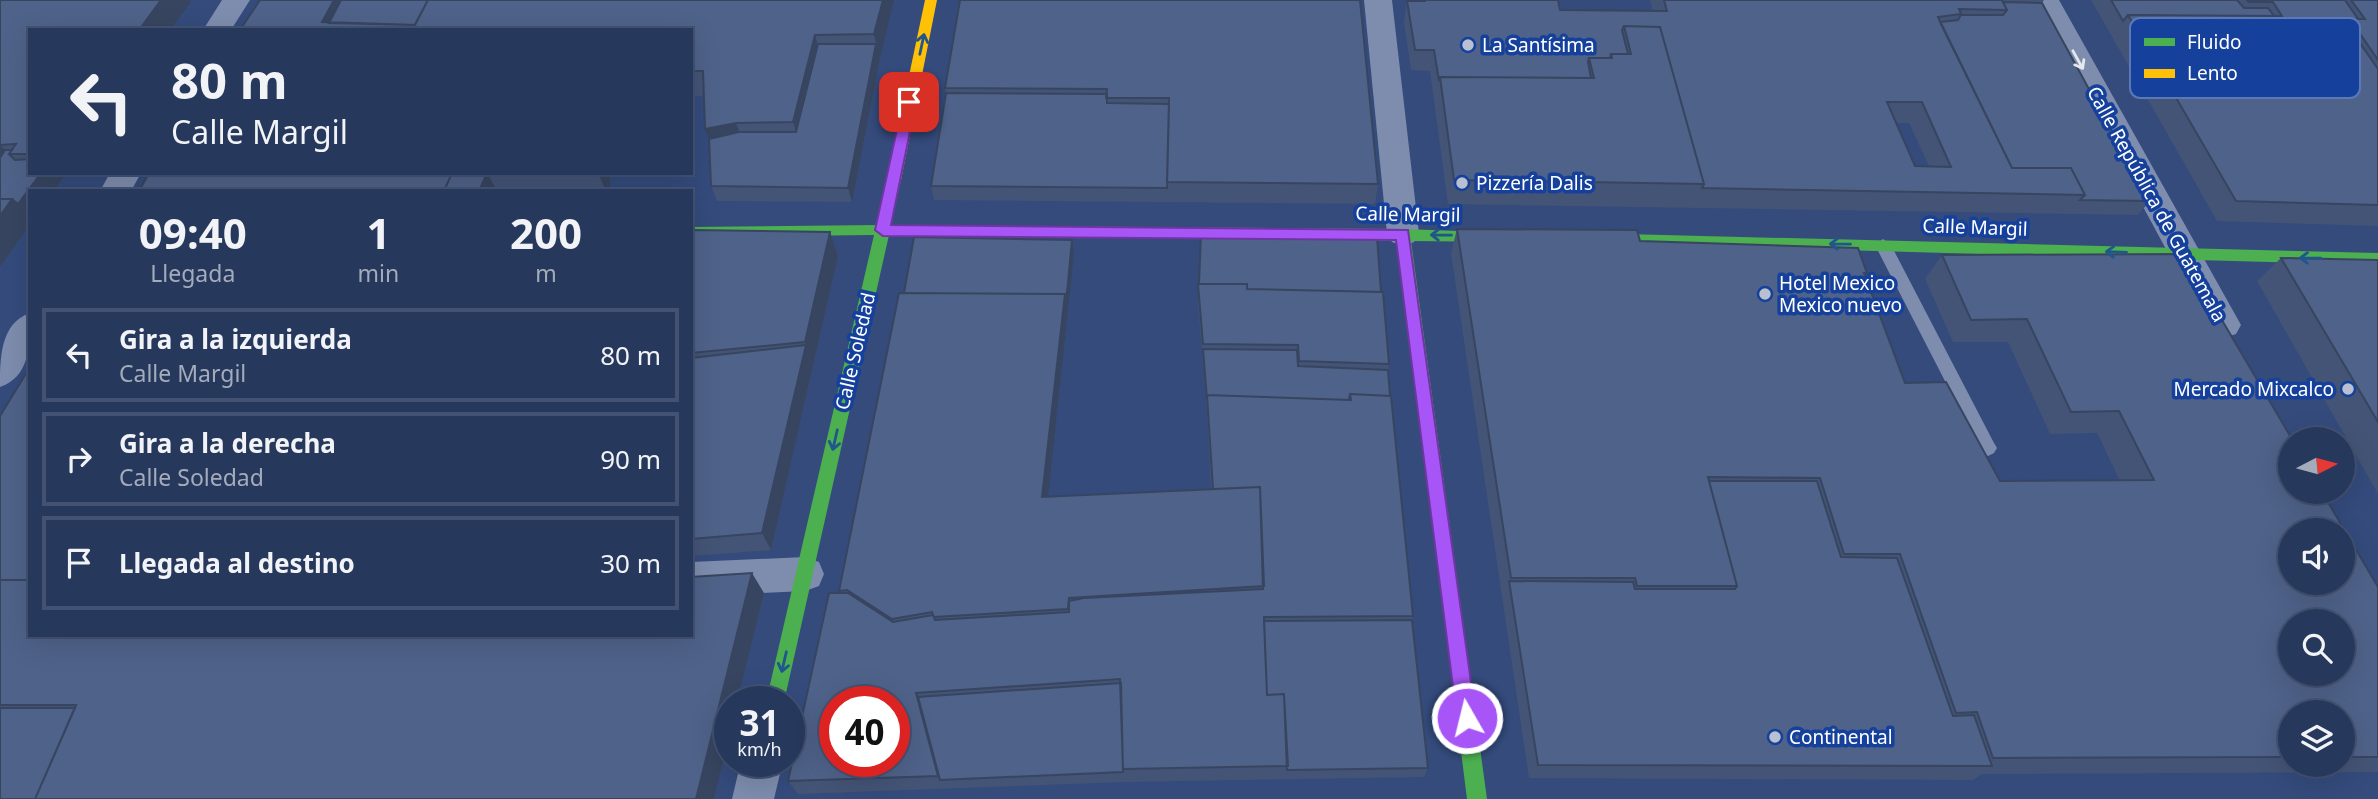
<!DOCTYPE html>
<html lang="es">
<head>
<meta charset="utf-8">
<style>
  body { margin:0; font-family:"Noto Sans",sans-serif; background:#334366; color:#f1f3f6; height:100vh; display:flex; flex-direction:column; font-size:26px; white-space:nowrap }
  * { box-sizing:border-box; margin:0 }
  p { font-size:23px; color:#a4acbc }
  .icon { flex:none; width:38px; height:38px; fill:none; stroke:currentColor; stroke-width:2; stroke-linecap:round; stroke-linejoin:round }
  .map { position:relative; flex:1; overflow:hidden }
  .panel { position:absolute; left:28px; top:189px; width:665px; height:448px; display:flex; flex-direction:column; background:#27385d; border-radius:0px; box-shadow:0 7px 28px #0002,0 0 0 2px #435272 }
  .panel>* { flex:none }
  .banner { position:absolute; left:28px; top:28px; width:665px; height:147px; border-radius:0px; box-shadow:0 7px 28px #0002,0 0 0 2px #435272; background:#27385d; color:#f1f3f6; overflow:hidden }
  .needle { width:46px; rotate:84deg }
  .buttons { position:absolute; left:2278px; top:427px; display:grid; gap:14px }
  .buttons a { display:grid; place-items:center; width:77px; height:77px; border-radius:50%; background:#27385d; box-shadow:0 7px 28px #0002,0 0 0 2px #435272; font-size:35px }
  .speed { position:absolute; left:714px; top:686px; display:flex; gap:14px; font-size:35px; font-weight:700; text-align:center }
  .speed>* { display:grid; place-content:center; width:91px; height:91px; border-radius:50%; background:#27385d; box-shadow:0 7px 28px #0002,0 0 0 2px #435272; line-height:1 }
  .speed small { font-size:18px; font-weight:400 }
  .speed .limit { border:10px solid #d22; background:#fff; color:#111 }
  .pin { position:absolute; display:grid; place-items:center; width:60px; height:60px; color:#fff; margin:-30px; border-radius:14px; box-shadow:0 4px 10px #0006 }
  .me { position:absolute; width:77px; margin:-38px; rotate:352deg; stroke-linejoin:round; filter:drop-shadow(0 0 5px #0008) }
  .turn { display:flex; align-items:center; gap:24px; height:147px; padding:0 28px; font-size:32px }
  .turn .icon { width:91px; height:91px; stroke-width:2.5 }
  .turn b { display:block; font-size:49px; line-height:60px }
  .eta { display:flex; justify-content:space-evenly; align-items:center; height:119px; text-align:center }
  .eta b { font-size:42px; font-weight:700; line-height:49px }
  ul { padding:0; list-style:none }
  li { display:flex; align-items:center; gap:21px; height:94px; margin:0 14px 10px; padding:0 14px; border:4px solid #435272; border-radius:0px }
  li div { flex:1 }
  li b { display:block; font-size:26px }
  li em { font-style:normal }
  .map>svg:first-child { display:block }
</style>
</head>
<body>
<div class="map">
<svg width="2378" height="799" viewBox="0 0 2378 799">
  <rect width="100%" height="100%" fill="#344b7c"/>
  <g fill="none" stroke-linecap="round" stroke-linejoin="round">
    <!-- lane -->
    <path fill="#7e8dae" fill-rule="evenodd" d="M1883,239l8,6 103,198 3,5 -3,5 -6,3 -6,-3 -107,-208z"/>
    <!-- street -->
    <path fill="#7e8dae" fill-rule="evenodd" d="M222,0h28l-19,30h-28z
      M1364,0h28l27,234 -5,8 -11,4 -11,-4 -5,-8z
      M2031,0h28l177,316 5,9 -5,9 -12,4 -12,-4z
      M110,173h31l-10,18h-31z
      M30,313c0,28 2,63 -30,74 0,-28 0,-64 30,-74z
      M805,557l14,5 5,12 -5,12 -14,5 -114,5v-34z
      M741,761h42l-9,38h-42z"/>
    <!-- fast -->
    <path fill="#4caf50" fill-rule="evenodd" d="M894,175l7,5 -10,45 512,4 110,4 2,4 -2,4 -5,1 -97,-1 76,558h-20l-70,-558 -508,-6 -105,467h-18l108,-467 -183,2v-10l186,-2 10,-45z
      M1586,233l792,20v12l-792,-22 -7,-5z"/>
    <!-- slow -->
    <path fill="#ffc107" fill-rule="evenodd" d="M925,0h12l-36,180 -7,5 -7,-5z"/>
  </g>
  <!-- wall -->
  <path fill="#445476" fill-rule="evenodd" d="M0,0l191,2 -161,28v143h36l-12,18h-24v33l-30,43z
    M894,0l-14,59 -28,143 -135,-1 -6,-15 -2,-47 -4,-10 -1,-33h-13v-66z
    M960,0l418,184 -3,20 -441,-4 -3,-14 15,-93 -1,-5z
    M1418,0h140l2,10 93,1 -3,-11h394l-2,3 108,198 -12,14 -690,-11 -18,-133 -19,-1 -7,-48 3,-21h11zM1896,123h13l20,43h-14z
    M2091,0h287v226l-161,-5z
    M149,173h461v18h-471z
    M1457,229l183,12 227,32 -2,3 40,107 95,98h120l-23,-48 -47,1 -42,-92h-55l-28,-63 17,-24 241,-1 195,333v185l-396,2 -9,6 -444,-2 -78,-525zM2291,712h52v53h-52z
    M691,230l139,2 8,24 -67,294 -80,6z
    M1072,240l2,14 -26,243 163,-8 -4,-76 -9,-110v-19l183,8 8,72 -1,6 2,26 23,220 -1,4 16,148 -4,9 -299,5 -327,12 -10,-13 53,-188 -2,-2 65,-298z
    M2281,258l97,2v234l-121,-213z
    M0,416l30,219 734,-42 -27,109h-7v31l-16,66h-714z"/>
  <!-- shaded-wall -->
  <path fill="#374560" d="M161,0h28l2,2 -21,28h-31z
    M334,0h25l-33,28 -4,-6z
    M883,0h11l-14,59 -28,143 -4,-14 28,-144 -2,-10z
    M815,35l7,24 -21,88 -8,-25z
    M736,123l9,24 -30,7 -10,-25z
    M0,145l20,20 -20,17z
    M41,173h25l-12,18h-24v33l-30,43v-51l12,-17z
    M487,173l10,18h-18z
    M598,173h12v18h-4z
    M830,232l8,24 -67,294 -9,-17 44,-188 -1,-3z
    M1072,240l2,14 -28,263 -4,-20 23,-203z
    M752,573l12,20 -27,109h-7v31l-16,66h-18z"/>
  <!-- building -->
  <path fill="#4f6289" stroke="#374560" stroke-width="2" fill-rule="evenodd" d="M0,0h161l-22,30h-109v124h-21l7,-10 -16,1z
    M260,0h74l-12,22 93,3 -3,5h-172z
    M341,0h87l-13,25 -86,-2z
    M428,0h455l-9,34 -59,1 -22,87 -57,1 -31,6 -2,-58h-12v-41h-279z
    M960,0h400l18,184 -211,-2 2,-84h-63l1,-9 -162,-1z
    M1425,0h133l2,10 107,1 -3,-11h338l5,10 -48,-1 2,5 -23,3 74,151h59l14,27 -383,-7 2,-4 -44,-157 -36,-1 -2,4 6,24h-17l-1,4h-21l-1,4 3,16 -151,-1 -1,4 -5,-31h-19l-8,-49h18zM1887,102h35l29,65 -36,-1z
    M2111,0h126l7,8h24l6,8 -146,-1 -5,6z
    M2247,0h98l13,19h-8l-4,4 32,46v136l-142,-4 -108,-186 154,1 -9,-14h-24z
    M2351,0h27v60l-28,-41h15z
    M2003,2l39,1 108,198 -70,-1 5,-5 -14,-27h-59l-72,-146 18,-2 3,-5h42l4,-5z
    M1624,26l36,1 44,157 -250,-4 -14,-103 154,1 -5,-20h23l-1,-4h20z
    M818,44h58l-28,144 -137,-2 -2,-47 30,-7h57z
    M946,93l161,1v9l62,1 -2,84 -236,-2z
    M5,150h7l-3,4 6,6 15,-1v14h11l-23,31 -6,-5h-12v-41z
    M149,173h303l-8,18h-305z
    M452,173h146v2l-111,-2 -8,18h-35z
    M0,199h12l-12,17z
    M1457,229l180,1 3,11 218,7 9,25h-3l41,110 41,-1 54,99 154,-1 -35,-69 -48,1 -44,-93 -56,1 -29,-65 241,-1 109,185 -1,53h31l56,95v170h-35v-45h-52v45l-298,1 -16,-46 -21,1 -56,-159h-56l-24,-76 -112,-1 29,109h-100l-2,-8h-124zM2291,530h52v53h-52zM2291,621h52v53h-52z
    M691,230l139,2 -25,110 -114,11z
    M1201,233l176,4 4,55 -134,-3v-5h-48z
    M914,237l158,3 -6,63 -1,-9 -161,-1z
    M2281,258l97,2v162z
    M1198,284h49v5l136,3 6,72 -90,-3 -1,-16 -95,-1z
    M899,293l166,1 -23,203 218,-10 4,99 -195,12 -1,11 -134,8 -2,-5 -40,7 -45,-29 -8,1z
    M806,345l-44,188 -71,6v-181z
    M1203,349l94,1 1,16 90,4 2,26 -40,-2 -1,6 -142,-5v5z
    M30,367v213h-30v-164z
    M1350,394l41,2 22,220 -149,1 3,78 17,-1 4,72 -165,3 -3,-90 -204,14 22,83 -150,5 41,-188h19l45,29 40,-7 2,5 134,-8v-11l15,-3 179,-9 -3,-102 -47,2 -6,-94 144,5zM835,702h59v59h-59z
    M1709,481h108l24,76 56,1 56,158 21,-1 18,51 -454,-1 -29,-184 124,1 2,7h100l2,-3z
    M752,573l-56,226h-661l41,-94h-76v-125h30v55h661v-58z
    M1412,620l16,148 -141,2 -3,-76 -17,1 -3,-74z
    M1121,683l2,89 -183,8 -22,-83z
    M0,708h75l-40,91h-35z"/>
  <!-- one-way arrows -->
  <defs><path id="oneway-shaft" d="M-6 0H5M1.5-3L5.5 0L1.5 3" fill="none" stroke-width="1.6" stroke-linecap="round" stroke-linejoin="round" transform="scale(1.75)"/></defs>
  <g stroke="#20568c">
    <use href="#oneway-shaft" transform="translate(922 44) rotate(-78)"/>
    <use href="#oneway-shaft" transform="translate(1441 235) rotate(-179)"/>
    <use href="#oneway-shaft" transform="translate(1840 244) rotate(-179)"/>
    <use href="#oneway-shaft" transform="translate(2116 252) rotate(-178)"/>
    <use href="#oneway-shaft" transform="translate(2310 258) rotate(-179)"/>
    <use href="#oneway-shaft" transform="translate(835 440) rotate(103)"/>
    <use href="#oneway-shaft" transform="translate(784 662) rotate(103)"/>
  </g>
  <use stroke="#e5e8ef" href="#oneway-shaft" transform="translate(2078 60) rotate(61)"/>
  <!-- route -->
  <path fill="#a855f7" stroke="#6d37a1" stroke-width="2" d="M909,98l7,4 -25,123 517,5 68,488 -3,7 -6,2 -7,-2 -3,-7 -61,-478 -513,-4 -8,-6 28,-128z"/>
  <!-- markers -->
  <g fill="#b8c0d1" stroke="#15409b" stroke-width="2.5">
    <circle cx="1468" cy="45" r="7"/>
    <circle cx="1462" cy="183" r="7"/>
    <circle cx="1765" cy="294" r="7"/>
    <circle cx="2348" cy="389" r="7"/>
    <circle cx="1775" cy="737" r="7"/>
  </g>
  <g text-anchor="middle" dominant-baseline="central" stroke-width="7" stroke-linejoin="round" paint-order="stroke">
    <!-- poi labels -->
    <g font-size="19" fill="#fff" stroke="#15409b" text-anchor="start">
      <text x="1482" y="45">La Santísima</text>
      <text x="1476" y="183">Pizzería Dalis</text>
      <text x="1779" y="283">Hotel Mexico<tspan x="1779" dy="22">Mexico nuevo</tspan></text>
      <text x="2334" y="389" text-anchor="end">Mercado Mixcalco</text>
      <text x="1789" y="737">Continental</text>
    </g>
    <!-- street labels -->
    <g font-size="19" fill="#fff" stroke="#15409b">
      <text transform="translate(2157 204) rotate(61)">Calle República de Guatemala</text>
      <text transform="translate(1408 214) rotate(1)">Calle Margil</text>
      <text transform="translate(1975 227) rotate(2)">Calle Margil</text>
      <text transform="translate(855 351) rotate(-77)">Calle Soledad</text>
    </g>
  </g>
  <!-- legend -->
  <rect x="2130" y="18" width="230" height="80" rx="10" fill="#15409b" stroke="#5b79b9" stroke-width="2"/>
  <rect x="2144" y="38" width="31" height="8" fill="#4caf50"/>
  <rect x="2144" y="69" width="31" height="9" fill="#ffc107"/>
  <g font-size="19" fill="#fff">
    <text x="2187" y="49">Fluido</text>
    <text x="2187" y="80">Lento</text>
  </g>
</svg>
<div class="buttons">
<a><svg class="needle" viewBox="-14 -14 28 28"><path d="M0-13l5 13h-10z" fill="#e53935"/><path d="M0 13l5-13h-10z" fill="#a4acbc"/></svg></a>
<a><svg class="icon" aria-label="sound" viewBox="0 0 24 24"><path d="M4 9h4l5-4v14l-5-4H4zM17 9q2 3 0 6"/></svg></a>
<a><svg class="icon" aria-label="search" viewBox="0 0 24 24"><circle cx="10" cy="10" r="6"/><path d="M15 15l6 6"/></svg></a>
<a><svg class="icon" aria-label="layers" viewBox="0 0 24 24"><path d="M12 4l9 5-9 5-9-5zM3 14l9 5 9-5"/></svg></a>
</div>
<div class="speed"><div>31<small>km/h</small></div><div class="limit">40</div></div>
<div class="pin" style="left:909px;top:102px;background:#d93025"><svg class="icon" aria-label="arrive" viewBox="0 0 24 24"><path d="M6 21V4h12l-3 4 3 4H6"/></svg></div>
<svg class="me" style="left:1467px;top:718px" viewBox="-20 -20 40 40"><circle r="17" fill="#a855f7" stroke="#fff" stroke-width="3"/><path d="M0-11L8 9 0 5-8 9z" fill="#fff"/></svg>
<div class="banner">
<div class="turn"><svg class="icon" aria-label="left" viewBox="0 0 24 24"><path d="M17 20v-9H6M10 6l-5 5 5 5"/></svg><div><b>80 m</b>Calle Margil</div></div>
</div>
<section class="panel">
<div class="eta">
<div><b>09:40</b><p>Llegada</p></div>
<div><b>1</b><p>min</p></div>
<div><b>200</b><p>m</p></div>
</div>
<ul>
<li><svg class="icon" aria-label="left" viewBox="0 0 24 24"><path d="M17 20v-9H6M10 6l-5 5 5 5"/></svg><div><b>Gira a la izquierda</b><p>Calle Margil</p></div><em>80 m</em></li>
<li><svg class="icon" aria-label="right" viewBox="0 0 24 24"><path d="M7 20v-9h11M14 6l5 5-5 5"/></svg><div><b>Gira a la derecha</b><p>Calle Soledad</p></div><em>90 m</em></li>
<li><svg class="icon" aria-label="arrive" viewBox="0 0 24 24"><path d="M6 21V4h12l-3 4 3 4H6"/></svg><div><b>Llegada al destino</b></div><em>30 m</em></li>
</ul>
</section>
</div>
</body>
</html>
